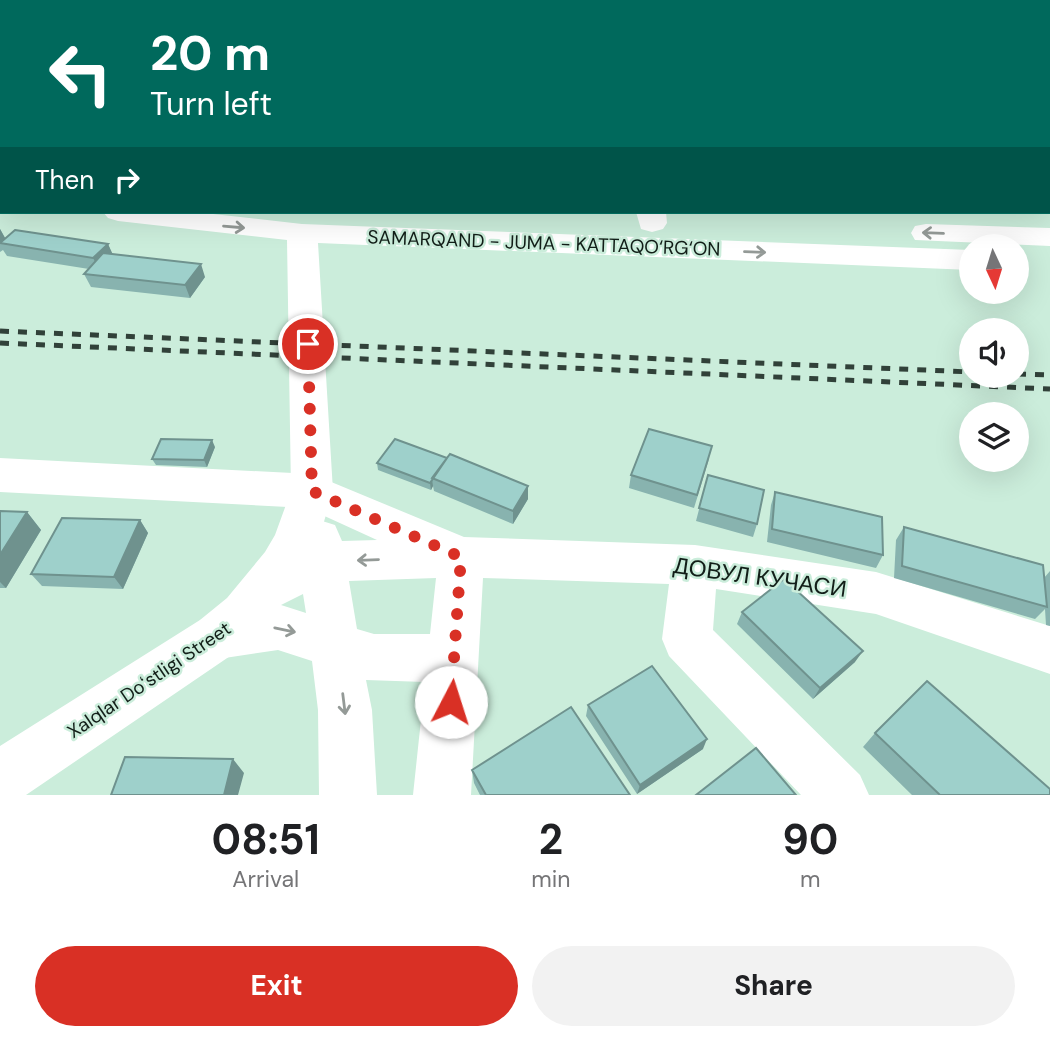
<!DOCTYPE html>
<html lang="en">
<head>
<meta charset="utf-8">
<style>
  body { margin:0; font-family:"DM Sans",sans-serif; background:#f2f2f2; color:#202124; height:100vh; display:flex; flex-direction:column; font-size:26px; white-space:nowrap }
  * { box-sizing:border-box; margin:0 }
  p { font-size:23px; color:#757577 }
  .icon { flex:none; width:38px; height:38px; fill:none; stroke:currentColor; stroke-width:2; stroke-linecap:round; stroke-linejoin:round }
  .map { position:relative; height:795px; overflow:hidden }
  .sheet { display:flex; flex-direction:column; background:#fff; flex:1 }
  .sheet>* { flex:none }
  .top-card { position:absolute; left:0px; top:0px; width:1050px; height:214px; box-shadow:0 7px 28px #0002; background:#00695c; color:#fff; overflow:hidden }
  .needle { width:46px; rotate:176deg }
  .buttons { position:absolute; left:959px; top:234px; display:grid; gap:14px }
  .buttons a { display:grid; place-items:center; width:70px; height:70px; border-radius:50%; background:#fff; box-shadow:0 7px 28px #0002; font-size:35px }
  .pin { position:absolute; display:grid; place-items:center; width:60px; height:60px; color:#fff; margin:-30px; border:4px solid #fff; border-radius:50%; box-shadow:0 2px 7px #0007 }
  .me { position:absolute; width:77px; margin:-38px; rotate:5deg; stroke-linejoin:round; filter:drop-shadow(0 0 5px #0008) }
  .turn { display:flex; align-items:center; gap:24px; height:147px; padding:0 35px; font-size:32px }
  .turn .icon { width:91px; height:91px; stroke-width:2.5 }
  .turn b { display:block; font-size:49px; line-height:60px }
  .then { display:flex; align-items:center; height:66px; padding:0 35px; background:#0003; gap:14px; font-size:26px }
  .eta { display:flex; justify-content:space-evenly; align-items:center; height:119px; text-align:center }
  .eta b { font-size:42px; font-weight:700; line-height:49px }
  .primary-button { display:flex; gap:14px; margin-top:auto; padding:14px 35px }
  .primary-button a { flex:1; height:80px; border-radius:42px; background:#d93025; color:#fff; font-size:28px; font-weight:700; line-height:80px; text-align:center }
  .primary-button a+a { background:#f2f2f2; color:#202124 }
  .map>svg:first-child { display:block }
</style>
</head>
<body>
<div class="map">
<svg width="1050" height="795" viewBox="0 0 1050 795">
  <rect width="100%" height="100%" fill="#cbeddb"/>
  <g fill="none" stroke-linecap="round" stroke-linejoin="round">
    <!-- minor -->
    <path fill="#fff" fill-rule="evenodd" d="M81,0h20l-22,2z
      M2,69v16h-2v-15z
      M636,212h30l1,11 -4,6 -11,3 -11,-3z
      M0,458l312,16 152,63 231,8 181,27 174,54v48l-174,-60 -160,-25 -3,41 147,145 9,20h-68l-132,-139 -7,-17 7,-55 -186,-6 -12,217h-58l12,-113 -59,-2 6,30 5,85h-58l-1,-85 -6,-49 -34,-11 -60,9 -18,-7 -7,-16 7,-16 18,-7 36,-5 -7,-3 -7,-15 7,-15 51,-24 -2,-12 7,-14 16,-5 16,5 7,16 35,-1 -70,-32 -307,-16zM436,578l-6,56h-56l-17,-5 -8,-48zM303,594l3,19 -25,-8z"/>
    <!-- major -->
    <path fill="#fff" fill-rule="evenodd" d="M0,152h2v17h-2z
      M0,182h2v18h-2z
      M103,212h92l107,12 669,26v20l-653,-27 15,248 -15,51 -21,38 -36,50 -25,22 -210,143h-26v-49l200,-126 27,-22 38,-46 10,-17 16,-44 -4,-251 -169,-19 -10,-3z
      M926,224l124,4v18l-135,-6 -4,-7 4,-7z"/>
    <!-- rail -->
    <path stroke="#314139" stroke-width="5" stroke-dasharray="9 9" stroke-linecap="butt" d="M0,331l971,41
      M0,343l1050,46
      M1017,374l33,1"/>
  </g>
  <!-- wall -->
  <path fill="#88b3af" d="M595,0h26l-1,2z
    M1048,49h2v36l-2,-2z
    M1048,165h2v44h-2z
    M0,229l5,9 103,6 4,10 93,23 -15,21 -99,-11 -7,-13 5,-5 -82,-13 -4,-6 -3,2z
    M215,447l-8,20 -51,-2 -4,-6z
    M447,458l81,28v13l-15,25 -79,-33 -1,-5 -2,4 -53,-20 -1,-7z
    M709,459l-15,49 -65,-20 2,-13z
    M708,475l49,49 -4,13 -57,-16z
    M775,492l108,63 -7,13 -109,-26 4,-37z
    M0,511l27,1 14,18 -35,58h-6z
    M140,520l8,13 -25,56 -81,-3 -11,-12z
    M904,527l140,51 6,-7v55l-4,-1 -1,-16 -10,10 -141,-41 2,-38z
    M742,612l113,50 -42,37 -76,-75z
    M588,705l115,44 -66,45 -51,-78z
    M875,733l175,62h-138l-49,-48z
    M472,770l158,25h-150l-6,-12z"/>
  <!-- shaded-wall -->
  <path fill="#6f928e" d="M0,229l9,16 -9,-2z
    M108,244l6,13 -14,14 -7,-13z
    M201,264l4,13 -15,21 -5,-13z
    M212,440l3,7 -8,20 -3,-7z
    M432,479l1,7 -2,4 -1,-7z
    M528,486v13l-15,25v-13z
    M27,512l14,18 -35,58 -6,-6v-27z
    M140,520l8,13 -25,56 -9,-12z
    M863,651l-8,11 -42,37 7,-11z
    M707,739l-4,10 -66,45 3,-9z
    M233,759l11,14 -6,22h-14z"/>
  <!-- building -->
  <path fill="#9ed0cb" stroke="#6f928e" stroke-width="2" d="M348,0h35l-1,2h-35z
    M1048,49h2v12l-2,-2z
    M1048,165h2v26l-2,-2z
    M15,230l93,14 -15,14 -93,-15z
    M103,253l98,11 -16,21 -101,-11z
    M649,429l63,17 -15,49 -66,-20z
    M161,439l51,1 -8,20 -52,-1z
    M395,439l52,19 -17,25 -53,-20z
    M450,454l78,32 -15,25 -81,-33z
    M708,475l56,15 -7,34 -58,-16z
    M775,492l107,25 1,38 -111,-26z
    M0,511l27,1 -27,43z
    M62,518l78,2 -26,57 -83,-3z
    M904,527l139,38 4,42 -145,-41z
    M784,579l79,72 -43,37 -78,-76z
    M652,666l55,73 -67,46 -52,-80z
    M927,681l123,108v6h-110l-65,-62z
    M571,707l59,88h-144l-14,-25z
    M756,748l40,47h-100z
    M125,757l108,2 -9,36h-113z"/>
  <!-- one-way arrows -->
  <defs><path id="oneway-shaft" d="M-6 0H5M1.5-3L5.5 0L1.5 3" fill="none" stroke-width="1.6" stroke-linecap="round" stroke-linejoin="round" transform="scale(1.75)"/></defs>
  <g stroke="#949a97">
    <use href="#oneway-shaft" transform="translate(234 227) rotate(5)"/>
    <use href="#oneway-shaft" transform="translate(933 233) rotate(-178)"/>
    <use href="#oneway-shaft" transform="translate(755 252) rotate(2)"/>
    <use href="#oneway-shaft" transform="translate(368 560) rotate(178)"/>
    <use href="#oneway-shaft" transform="translate(285 630) rotate(12)"/>
    <use href="#oneway-shaft" transform="translate(344 704) rotate(83)"/>
  </g>
  <g fill="none" stroke-linecap="round" stroke-linejoin="round">
    <!-- route -->
    <path stroke="#d93025" stroke-width="12" stroke-dasharray="0 21.6" d="M308,344l4,147 149,66 -10,145"/>
  </g>
  <g text-anchor="middle" dominant-baseline="central" stroke-width="5" stroke-linejoin="round" paint-order="stroke">
    <!-- street labels -->
    <g font-size="19" fill="#121e18" stroke="#cbeddb">
      <text transform="translate(544 243) rotate(2)">SAMARQAND - JUMA - KATTAQO‘RG‘ON</text>
      <text transform="translate(149 680) rotate(-34)">Xalqlar Doʻstligi Street</text>
    </g>
    <!-- near-street labels -->
    <g font-size="23" fill="#121e18" stroke="#cbeddb">
      <text transform="translate(760 577) rotate(8)">ДОВУЛ КУЧАСИ</text>
    </g>
  </g>
</svg>
<div class="buttons">
<a><svg class="needle" viewBox="-14 -14 28 28"><path d="M0-13l5 13h-10z" fill="#e53935"/><path d="M0 13l5-13h-10z" fill="#757577"/></svg></a>
<a><svg class="icon" aria-label="sound" viewBox="0 0 24 24"><path d="M4 9h4l5-4v14l-5-4H4zM17 9q2 3 0 6"/></svg></a>
<a><svg class="icon" aria-label="layers" viewBox="0 0 24 24"><path d="M12 4l9 5-9 5-9-5zM3 14l9 5 9-5"/></svg></a>
</div>
<div class="pin" style="left:308px;top:344px;background:#d93025"><svg class="icon" aria-label="arrive" viewBox="0 0 24 24"><path d="M6 21V4h12l-3 4 3 4H6"/></svg></div>
<svg class="me" style="left:451px;top:702px" viewBox="-20 -20 40 40"><circle r="19" fill="#fff"/><path d="M0-13L10 11 0 6-10 11z" fill="#d93025"/></svg>
<div class="top-card">
<div class="turn"><svg class="icon" aria-label="left" viewBox="0 0 24 24"><path d="M17 20v-9H6M10 6l-5 5 5 5"/></svg><div><b>20 m</b>Turn left</div></div>
<div class="then">Then<svg class="icon" aria-label="right" viewBox="0 0 24 24"><path d="M7 20v-9h11M14 6l5 5-5 5"/></svg></div>
</div>
</div>
<section class="sheet">
<div class="eta">
<div><b>08:51</b><p>Arrival</p></div>
<div><b>2</b><p>min</p></div>
<div><b>90</b><p>m</p></div>
</div>
<div class="primary-button"><a>Exit</a><a>Share</a></div>
</section>
</body>
</html>
